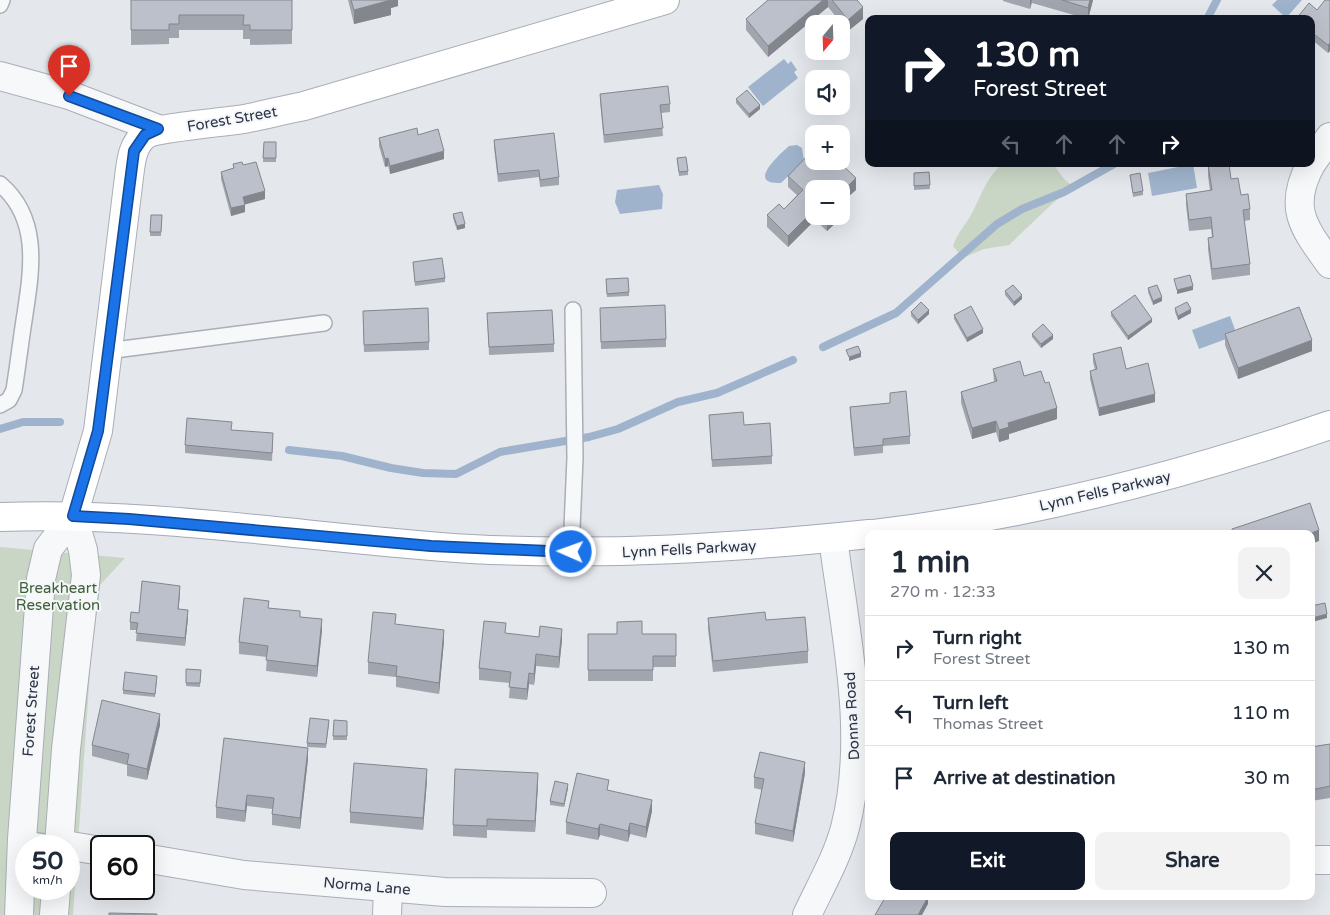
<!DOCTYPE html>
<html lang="en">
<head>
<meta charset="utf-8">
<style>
  body { margin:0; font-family:"Varela Round",sans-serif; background:#f2f2f3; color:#1f2937; height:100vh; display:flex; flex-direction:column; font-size:19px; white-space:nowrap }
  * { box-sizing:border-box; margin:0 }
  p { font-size:16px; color:#747a83 }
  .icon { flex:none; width:28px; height:28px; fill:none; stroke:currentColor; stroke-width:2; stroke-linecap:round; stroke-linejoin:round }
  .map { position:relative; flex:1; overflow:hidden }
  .panel { position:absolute; left:865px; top:530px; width:450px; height:370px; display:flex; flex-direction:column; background:#fff; border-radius:10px; box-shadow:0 5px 20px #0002 }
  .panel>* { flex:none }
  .top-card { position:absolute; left:865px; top:15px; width:450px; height:152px; border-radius:10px; box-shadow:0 5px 20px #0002; background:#111827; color:#fff; overflow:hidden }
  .needle { width:32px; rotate:199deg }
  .controls { position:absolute; left:805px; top:15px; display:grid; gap:10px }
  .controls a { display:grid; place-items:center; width:45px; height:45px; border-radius:10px; background:#fff; box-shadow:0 5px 20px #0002; font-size:25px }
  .speed { position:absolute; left:15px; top:835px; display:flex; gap:10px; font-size:25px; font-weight:700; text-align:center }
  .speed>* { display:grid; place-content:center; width:65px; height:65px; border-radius:50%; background:#fff; box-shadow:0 5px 20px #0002; line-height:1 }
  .speed small { font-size:12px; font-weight:400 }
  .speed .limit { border:2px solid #111; border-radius:8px; background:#fff; color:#111 }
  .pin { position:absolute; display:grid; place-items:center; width:42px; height:42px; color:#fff; margin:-51px -21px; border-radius:50% 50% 50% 0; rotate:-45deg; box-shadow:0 0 5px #0007 }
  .pin .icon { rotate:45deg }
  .me { position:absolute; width:55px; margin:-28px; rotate:272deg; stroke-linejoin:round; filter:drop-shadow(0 0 4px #0008) }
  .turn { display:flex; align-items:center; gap:18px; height:105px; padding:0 25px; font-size:22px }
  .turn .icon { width:65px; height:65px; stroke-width:2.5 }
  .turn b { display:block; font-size:35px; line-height:42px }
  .lanes { display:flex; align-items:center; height:48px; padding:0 25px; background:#0003; justify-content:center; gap:25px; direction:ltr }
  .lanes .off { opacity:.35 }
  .round { display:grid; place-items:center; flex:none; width:52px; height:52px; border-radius:10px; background:#f2f2f3 }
  .overview { display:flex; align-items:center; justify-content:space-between; height:85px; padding:0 25px }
  h1 { font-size:30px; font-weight:700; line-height:38px }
  .button { display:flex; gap:10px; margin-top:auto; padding:10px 25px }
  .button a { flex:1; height:58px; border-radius:10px; background:#111827; color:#fff; font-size:20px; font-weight:700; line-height:58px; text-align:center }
  .button a+a { background:#f2f2f3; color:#1f2937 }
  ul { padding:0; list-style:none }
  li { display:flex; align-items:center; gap:15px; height:65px; padding:0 25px; border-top:1px solid #e0e1e3 }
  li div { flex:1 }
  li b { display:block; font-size:19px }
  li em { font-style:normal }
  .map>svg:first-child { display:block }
</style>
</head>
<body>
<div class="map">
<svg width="1330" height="915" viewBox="0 0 1330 915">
  <rect width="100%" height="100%" fill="#e4e7ec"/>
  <!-- green -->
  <path fill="#c9d6c5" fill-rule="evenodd" d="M1002,164h51l11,15 13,11 -14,5 -11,9 -43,41 -25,4 -21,9 -10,-12c4,-12 12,-21 18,-31 10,-19 15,-37 31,-51z
    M0,547l125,11 -25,27 -9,73 -18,257h-73zM26,846h43v43h-43z"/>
  <!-- water -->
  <path fill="#9fb4cc" d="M1277,0h25l-16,18 -14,-13z
    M784,59l4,5 3,-3 6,9 -3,2 4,6 -35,28 -15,-19z
    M797,145l5,3 2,13 -23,22c-36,2 -1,-29 8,-37z
    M1193,164l4,24 -45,8 -4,-23z
    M659,185l4,9 -1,15 -42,5 -5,-12 2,-12z
    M1230,316l7,19 -38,14 -7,-19z"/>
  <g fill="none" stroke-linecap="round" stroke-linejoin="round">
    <!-- stream -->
    <path stroke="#9fb4cc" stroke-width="8" d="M1207,19l10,-19
      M823,347l73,-34 101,-89 25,-15 42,-17 50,-28
      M0,429l23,-7h37
      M289,450l53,6 49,12 32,5 33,1 44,-22 89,-15 29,-8 60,-27 39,-9 76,-33"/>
    <defs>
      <path id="lane" d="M0,5l2,-5
        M0,184c40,34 32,84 25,130 -4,25 -7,51 -11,76l-5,10 -9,5
        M107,351l217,-28
        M571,552l4,-94 -2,-148
        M22,839l37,5"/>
      <path id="street" d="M0,76l69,19 89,34
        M1311,164c-24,44 -7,64 19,100
        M1311,164l19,-27
        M59,844l42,7
        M59,846l7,-97 20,-174 -3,-25 -10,-34
        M144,858l100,17 201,17 147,1
        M1311,860h19
        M19,915l3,-76 19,-260 7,-30 25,-33
        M54,915l2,-26
        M387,915l1,-27
        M807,915c13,-28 30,-57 38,-87 24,-93 0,-196 -12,-290"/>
      <path id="secondary" d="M73,516l25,-85 31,-254c2,-15 3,-32 16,-42 10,-7 81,-13 99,-16 20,-4 40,-9 60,-13l361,-106"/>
      <path id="primary" d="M0,517c158,-6 314,22 471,32 134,7 265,-1 398,-15
        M874,534c156,-19 308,-58 456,-109"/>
    </defs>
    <!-- lane casing -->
    <use href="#lane" stroke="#a9aeb7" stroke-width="18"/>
    <!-- street casing -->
    <use href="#street" stroke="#a9aeb7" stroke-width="30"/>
    <!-- secondary casing -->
    <use href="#secondary" stroke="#a9aeb7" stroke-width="30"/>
    <!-- primary casing -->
    <use href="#primary" stroke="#a3abb8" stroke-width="30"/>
    <!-- lane -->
    <use href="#lane" stroke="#f7f8fa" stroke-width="15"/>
    <!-- street -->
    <use href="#street" stroke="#f7f8fa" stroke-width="28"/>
    <!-- secondary -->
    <use href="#secondary" stroke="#fff" stroke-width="28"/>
    <!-- primary -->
    <use href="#primary" stroke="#fff" stroke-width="28"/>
  </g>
  <!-- wall -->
  <path fill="#a1a5ae" d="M131,0h161v44l-42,1v-6h-7v-9h-64v8h-10v6l-38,1z
    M348,0h50v6l-7,2v7l-37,9z
    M768,0h89l6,19 -15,12 -20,-24 -60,50 -22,-27v-11z
    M1003,0h90l-5,19 -56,-16 -2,6 -27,-8z
    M1330,0v51l-2,2 -17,-14v-20l6,-9z
    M600,94l70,10v8l-9,1 2,23 -59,7 -4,-42z
    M736,99l24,10 -11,9 -13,-15z
    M418,135l26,24 -54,15 -2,-8 -3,1 -6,-21v-8z
    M494,140l65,37v8l-19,2 -1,-10 -41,5 -4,-35z
    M264,142h12v20h-13z
    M677,158l11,13v4l-9,1z
    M233,164l10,1 22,34 -20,5v8l-14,4 -10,-37v-7l12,-4z
    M819,164l37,26 -7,6v5l-8,8v-20h-27v27h27v2l-14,13 -12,-11 -27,27 -21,-20v-12l17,-6 13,-14 -9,-8v-11z
    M1208,165l23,14 10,16 9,14v11l-6,1 6,43v11l-38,5 -4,-31v-11l4,-1 -1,-8 -22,2 -3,-26v-11l24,-3 -2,-15z
    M929,172l1,17 -16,1v-17z
    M1130,175l13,16v4l-10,2z
    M453,214l12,14 -8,2 -4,-12z
    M151,215h11l-1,21h-11z
    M413,262l32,16v4l-30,4z
    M606,279l23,13v4l-22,1z
    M1148,288l14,13 -9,4 -5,-13z
    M1005,291l17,8 -8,7 -9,-11z
    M1175,308l16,5 -13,7 -3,-8z
    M911,312l18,2 -11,10 -7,-8z
    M1111,312l41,10 -24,18 -17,-24z
    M487,313l67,31v8l-65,3z
    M600,315l66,24v8l-65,2z
    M954,315l29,18 -16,9 -13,-23z
    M363,318l66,24v8l-65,2z
    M1032,334l21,5 -12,9 -9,-11z
    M1225,334l87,17 -74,28 -13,-34z
    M1093,354l33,15 29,33 -56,14 -9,-37v-8l5,-1 -2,-8z
    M993,369l31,7 33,43 -48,15v5l-10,3 -3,-10 -24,7 -11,-36v-11l33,-10z
    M890,393l20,43v8l-27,2v7l-29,3 -4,-42v-7l40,-4z
    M709,415l35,10 28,31v8l-60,3z
    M232,430l41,11 -1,20 -87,-8v-8z
    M180,593l-2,16 10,9 -3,28 -49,-5 1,-11h-7v-8l9,-9z
    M269,608l31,9 22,13 -5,47 -51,-6 1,-14 -28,-3v-12z
    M708,618l58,2 42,31v12l-95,9 -5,-43z
    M396,624l48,17 -5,53 -43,-7v-10l-28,-3v-12z
    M506,634l56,6 -3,28 -23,-2 -2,19 -5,-1 -2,16 -18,-2 1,-15 -31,-3v-12z
    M588,634h88v33h-23v14h-65z
    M186,669l15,1 -1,17 -14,-1z
    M157,679l-2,18 -32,-3v-4z
    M334,720l13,1v19h-14z
    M329,724l-3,24 -19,-1v-4z
    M160,725l-13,55 -20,-4v-11l-35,-9v-11z
    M1330,744v54l-19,3v-54z
    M308,759l-8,70 -28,-4v-16l-25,-3 -2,16 -29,-4v-11z
    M805,773l-12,69 -38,-8v-11l7,-33 -8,-2v-11z
    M427,780l-4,50 -73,-7v-11z
    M538,784l-3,48 -48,-2v8l-34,-2v-11z
    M568,788l-4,19 -14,-2v-4z
    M609,790l43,21 -6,27 -16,-4 -2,8 -28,-7 -2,5 -32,-6v-12z"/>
  <!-- shaded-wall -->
  <path fill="#83868d" d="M389,0h9v6l-7,2v7l-37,9v-14z
    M823,0h5v7l-60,50v-11z
    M1030,0h2l-2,9z
    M1090,0h3l-5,19v-11z
    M863,7v12l-15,12v-11z
    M1330,43v8l-2,2v-8z
    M760,105v4l-11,9v-4z
    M444,151v8l-54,15v-8z
    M388,158v8l-3,1v-8z
    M856,178v12l-7,6v5l-8,8v-11l6,-11z
    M265,191v8l-22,6v-8z
    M245,205v7l-14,4v-8z
    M814,210v6h1v4l-27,27v-11z
    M831,216h10v2l-14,13v-11z
    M465,224v4l-8,2v-4z
    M1193,286v4l-16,4v-4z
    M1022,295v4l-8,7v-4z
    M1162,297v4l-9,4v-4z
    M1191,309v4l-13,7v-4z
    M929,310v4l-11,10v-4z
    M1152,319v3l-24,18v-4z
    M983,329v4l-16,9v-4z
    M1053,335v4l-12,9v-4z
    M1312,340v11l-74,28v-11z
    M861,353v4l-12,4v-4z
    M1155,394v8l-56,14v-8z
    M1057,408v11l-48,15v5l-10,3v-12l9,-7z
    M996,421v11l-24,7v-11z
    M1319,530v11l-8,3v-10h-2z
    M180,586v7l-2,24v-8z
    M188,610v8l-3,28v-8z
    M1327,614v4l-15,4v-4z
    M322,619v11l-5,47v-11z
    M562,629v11l-3,28v-11z
    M444,630v11l-5,53v-11z
    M536,654v12l-2,19v-11z
    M529,673v11l-2,16v-11z
    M160,714v11l-13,55v-11z
    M308,748v11l-8,70v-11z
    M805,762v11l-12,69v-11z
    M427,769v11l-4,50v-12z
    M538,773v11l-3,48v-11z
    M568,784v4l-4,19v-3z
    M247,795v11l-2,16v-11z
    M652,800v11l-6,27v-11z
    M630,823v11l-2,8v-11z
    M600,824v11l-2,5v-11z
    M928,897v7l-6,11h-4z"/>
  <!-- building -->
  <path fill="#bbc0ca" stroke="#83868d" d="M131,0h161v30h-42v-5h-7l1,-10h-65v9h-10v6h-38z
    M351,0h40l-37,10z
    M768,0h55l-55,46 -22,-27z
    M832,0h25l6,7 -15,13z
    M1062,0h28l-2,8z
    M1325,0h5v43l-2,2 -17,-13v-13h-15l13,-16 8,7z
    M668,86l2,18 -10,1 3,23 -59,7 -4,-41z
    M747,90l13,15 -11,9 -13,-15z
    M417,128l1,7 20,-6 6,22 -54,15 -2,-8 -3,1 -6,-21z
    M554,133l5,44 -19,3 -1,-10 -41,4 -4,-34z
    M264,142h12v16h-13z
    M809,154l5,5v2h2l3,3 3,-3h16l18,17 -9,9 2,3 -8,8v-9h-27v21l-26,26 -21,-21 12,-11 5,5 19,-19 -15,-14z
    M686,157l2,14 -9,1 -2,-14z
    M242,162l1,3 13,-3 9,29 -22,6 2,8 -14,3 -10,-36 13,-4 -1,-4z
    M1215,164h14l2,15 7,-1 3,17 7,-1 2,15 -7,1 7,54 -38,5 -4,-31 5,-1 -2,-20 -22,3 -3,-26 26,-4 -4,-25z
    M929,172l1,13 -16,1v-13z
    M1140,173l3,18 -10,2 -3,-18z
    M462,212l3,12 -8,2 -4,-12z
    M151,215h11l-1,17h-11z
    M823,216h8l-4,4z
    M442,258l3,20 -30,4 -2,-20z
    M1190,275l3,11 -16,4 -3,-11z
    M628,278l1,14 -22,2 -1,-15z
    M1013,285l9,10 -8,7 -9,-11z
    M1157,285l5,12 -9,4 -5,-13z
    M1135,295l17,24 -24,17 -17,-24z
    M921,302l8,8 -11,10 -7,-8z
    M1187,302l4,7 -13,7 -3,-8z
    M665,305l1,34 -65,3 -1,-34z
    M971,306l12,23 -16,9 -13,-23z
    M1299,307l13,33 -74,28 -13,-34z
    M428,308l1,34 -65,3 -1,-34z
    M552,310l2,34 -65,3 -2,-34z
    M1043,324l10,11 -12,9 -9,-10z
    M858,346l3,7 -12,4 -3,-7z
    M1121,347l5,22 22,-6 7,31 -56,14 -9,-37 7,-2 -4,-15z
    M1020,361l4,15 17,-5 4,12 4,-1 8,26 -49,15 1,4 -10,3 -3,-9 -24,7 -11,-36 36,-11 -4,-12z
    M906,391l4,45 -27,3v6l-29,3 -4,-41 40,-4v-10z
    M743,412l1,13 26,-2 2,33 -60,4 -3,-45z
    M187,418l45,4 -1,8 42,3 -1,20 -87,-8z
    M1310,503l9,27 -10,4h-76l-1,-5z
    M142,581l38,5 -2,23 10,1 -3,28 -49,-5 2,-10 -8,-1 1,-10 8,1z
    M244,598l25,3 -1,7 32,3v6l22,2 -5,47 -51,-6 2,-14 -29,-4z
    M1325,603l2,11 -15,4 -1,-12z
    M373,612l23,2 -1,10 49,6 -5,53 -43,-7 1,-10 -29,-4z
    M765,612l1,8 39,-3 3,34 -95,10 -5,-43z
    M484,621l22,2 -1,10 34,4 1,-11 22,3 -3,28 -23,-3 -2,20 -5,-1 -2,16 -18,-2 2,-15 -32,-4z
    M642,621v13h34v22h-23v14h-65v-36h29v-12z
    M186,669l15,1 -1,13h-14z
    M125,672l32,4 -2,18 -32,-4z
    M102,700l58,14 -13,55 -20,-5 2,-10 -37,-9z
    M310,718l19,2 -3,24 -19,-1z
    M334,720l13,1v15h-14z
    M224,738l84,10 -8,70 -28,-4 2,-16 -27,-3 -2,16 -29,-4z
    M1330,744v42l-19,4v-43z
    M760,752l45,10 -12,69 -38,-8 9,-44 -10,-2z
    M354,763l73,6 -4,49 -73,-6z
    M455,769l83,4 -3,48 -48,-2v7l-34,-1z
    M577,773l32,7 -2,10 45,10 -6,27 -16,-4 -2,8 -28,-7 -2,5 -32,-7z
    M555,781l13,3 -4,20 -14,-3z
    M886,896h41l1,1 -10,18h-43z
    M109,913l48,1v1h-48z"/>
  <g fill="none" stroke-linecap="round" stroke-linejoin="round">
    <defs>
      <path id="route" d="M69,96l89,33 -13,6 -11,16 -36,280 -25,85 56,3 302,27 140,6"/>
    </defs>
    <!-- route casing -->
    <use href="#route" stroke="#114b97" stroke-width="12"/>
    <!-- route -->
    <use href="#route" stroke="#1a73e8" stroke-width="9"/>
  </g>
  <g text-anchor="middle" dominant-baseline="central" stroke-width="4" stroke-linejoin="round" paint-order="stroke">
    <!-- street labels -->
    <g font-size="15" fill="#2b3445" stroke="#f4f6f9">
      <text transform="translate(232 119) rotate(-10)">Forest Street</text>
      <text transform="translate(1105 491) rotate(-13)">Lynn Fells Parkway</text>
      <text transform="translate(689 549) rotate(-3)">Lynn Fells Parkway</text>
      <text transform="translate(31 711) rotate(-86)">Forest Street</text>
      <text transform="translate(852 716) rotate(-93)">Donna Road</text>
      <text transform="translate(367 886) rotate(5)">Norma Lane</text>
    </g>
    <!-- park labels -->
    <g font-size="15" fill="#3f6138" stroke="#f4f6f9">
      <text x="58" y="588">Breakheart<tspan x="58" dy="17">Reservation</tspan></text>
    </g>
  </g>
</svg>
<div class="controls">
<a><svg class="needle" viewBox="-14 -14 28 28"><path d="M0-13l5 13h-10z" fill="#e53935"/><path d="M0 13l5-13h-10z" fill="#747a83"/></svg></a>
<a><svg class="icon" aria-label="sound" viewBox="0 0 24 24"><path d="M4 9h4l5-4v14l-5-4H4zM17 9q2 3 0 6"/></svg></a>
<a>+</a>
<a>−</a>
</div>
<div class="speed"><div>50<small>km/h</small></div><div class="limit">60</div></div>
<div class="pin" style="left:69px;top:96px;background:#d93025"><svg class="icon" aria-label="arrive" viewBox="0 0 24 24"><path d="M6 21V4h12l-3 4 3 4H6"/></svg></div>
<svg class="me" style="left:571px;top:552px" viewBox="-20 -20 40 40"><circle r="17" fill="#1a73e8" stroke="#fff" stroke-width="3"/><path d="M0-11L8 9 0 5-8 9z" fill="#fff"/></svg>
<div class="top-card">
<div class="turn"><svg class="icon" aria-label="right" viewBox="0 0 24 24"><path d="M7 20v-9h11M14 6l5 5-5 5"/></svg><div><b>130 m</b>Forest Street</div></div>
<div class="lanes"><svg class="icon off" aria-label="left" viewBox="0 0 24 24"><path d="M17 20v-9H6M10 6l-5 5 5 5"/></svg><svg class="icon off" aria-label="ahead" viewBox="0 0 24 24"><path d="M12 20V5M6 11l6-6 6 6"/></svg><svg class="icon off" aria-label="ahead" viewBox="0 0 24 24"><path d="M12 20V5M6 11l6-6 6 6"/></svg><svg class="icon" aria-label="right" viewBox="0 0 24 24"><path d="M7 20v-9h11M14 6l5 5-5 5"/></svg></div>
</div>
<section class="panel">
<div class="overview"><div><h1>1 min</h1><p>270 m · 12:33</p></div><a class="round"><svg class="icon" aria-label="close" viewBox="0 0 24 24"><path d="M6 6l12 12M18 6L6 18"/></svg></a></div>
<ul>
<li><svg class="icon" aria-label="right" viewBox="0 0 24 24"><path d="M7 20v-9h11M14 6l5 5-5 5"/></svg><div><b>Turn right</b><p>Forest Street</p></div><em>130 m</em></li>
<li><svg class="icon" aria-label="left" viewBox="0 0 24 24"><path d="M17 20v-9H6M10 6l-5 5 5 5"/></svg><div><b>Turn left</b><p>Thomas Street</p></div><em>110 m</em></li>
<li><svg class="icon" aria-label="arrive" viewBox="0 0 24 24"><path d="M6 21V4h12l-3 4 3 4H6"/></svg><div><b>Arrive at destination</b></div><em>30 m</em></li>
</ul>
<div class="button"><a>Exit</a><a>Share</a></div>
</section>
</div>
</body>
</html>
